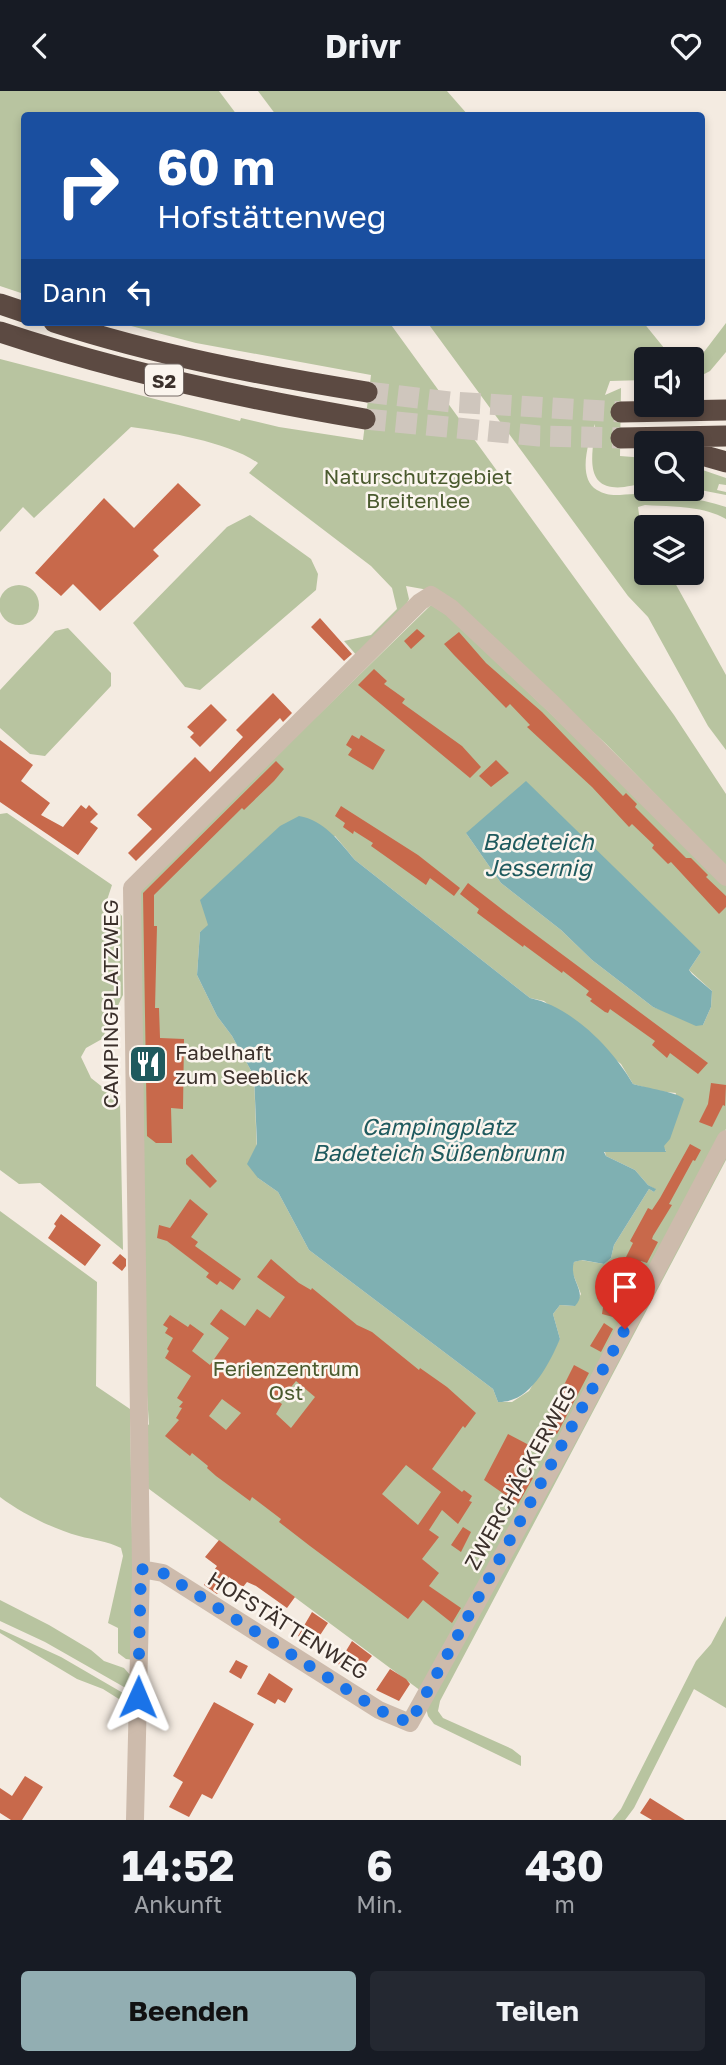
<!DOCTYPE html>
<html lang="de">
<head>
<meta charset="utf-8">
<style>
  body { margin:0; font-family:"Golos Text",sans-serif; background:#242831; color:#f1f3f6; height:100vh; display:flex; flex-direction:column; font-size:26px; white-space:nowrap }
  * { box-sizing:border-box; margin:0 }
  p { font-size:23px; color:#9ea1a6 }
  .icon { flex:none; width:38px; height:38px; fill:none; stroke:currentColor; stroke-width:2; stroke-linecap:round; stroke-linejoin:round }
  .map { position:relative; height:1729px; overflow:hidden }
  .details { display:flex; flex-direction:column; background:#171b24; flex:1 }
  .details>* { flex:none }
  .guide { position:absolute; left:21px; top:21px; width:684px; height:214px; border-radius:7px; box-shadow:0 4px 10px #0003; background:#1a4fa0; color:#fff; overflow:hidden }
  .fabs { position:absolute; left:634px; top:256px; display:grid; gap:14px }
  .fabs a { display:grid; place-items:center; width:70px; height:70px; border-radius:7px; background:#171b24; box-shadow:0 4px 10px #0003; font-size:35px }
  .pin { position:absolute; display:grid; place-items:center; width:60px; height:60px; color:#fff; margin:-72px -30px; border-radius:50% 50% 50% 0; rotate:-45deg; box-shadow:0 0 7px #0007 }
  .pin .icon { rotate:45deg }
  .me { position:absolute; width:77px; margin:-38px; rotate:1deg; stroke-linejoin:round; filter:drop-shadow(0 0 5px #0008) }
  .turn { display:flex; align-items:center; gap:24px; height:147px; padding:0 21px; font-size:32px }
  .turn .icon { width:91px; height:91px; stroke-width:2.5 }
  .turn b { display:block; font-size:49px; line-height:60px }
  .then { display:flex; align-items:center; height:66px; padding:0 21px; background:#0003; gap:14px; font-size:26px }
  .eta { display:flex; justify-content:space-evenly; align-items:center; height:119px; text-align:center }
  .eta b { font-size:42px; font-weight:700; line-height:49px }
  .button { display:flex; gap:14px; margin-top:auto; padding:14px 21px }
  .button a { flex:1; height:80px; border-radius:7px; background:#92aeb2; color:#111; font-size:28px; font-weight:700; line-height:80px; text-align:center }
  .button a+a { background:#242831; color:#f1f3f6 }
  header { display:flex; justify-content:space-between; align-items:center; height:91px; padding:0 21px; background:#171b24; font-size:32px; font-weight:700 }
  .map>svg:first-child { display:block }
</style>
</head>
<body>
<header><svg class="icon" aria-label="back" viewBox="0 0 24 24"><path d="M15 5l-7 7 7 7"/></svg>Drivr<svg class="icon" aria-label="heart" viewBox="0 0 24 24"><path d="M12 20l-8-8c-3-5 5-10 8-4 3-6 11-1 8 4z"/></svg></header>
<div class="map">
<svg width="726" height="1729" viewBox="0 0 726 1729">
  <rect width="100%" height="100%" fill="#f4ebe1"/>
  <!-- green -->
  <path fill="#b8c4a0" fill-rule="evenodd" d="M0,0h219l18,24h-213v179l-24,-8z
    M258,0h189l21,24h-192z
    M116,231h273l285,393 52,79v72l-120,-122 -123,-114 -49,-39 -28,-5 3,13 -8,16 -43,42 -14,-16 27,-6 26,-26 -5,-21 -21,-22 -122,-93 9,-10c-30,-21 -90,-31 -127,-36l-97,91 -11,-11 -23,25v-173l240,62 1,-3 38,9 84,13 8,-65 -175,-32z
    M427,231h216l30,37h-27v21l-36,1 -5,14 16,-7 -1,68 26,2v26c-12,0 -23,5 -34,3 -30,-4 -17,-43 -17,-63 -7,17 -18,55 2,66 15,9 26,3 42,4 30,2 58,3 87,13v12c-25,-14 -54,-12 -81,-14l-7,2 2,14 6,8v43h23l57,103v75l-18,-24 -60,-109 -20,-21z
    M726,232v29l-16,19 -19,10v-12z
    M691,375l35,12v7l-7,-1 -2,6 9,2v3l-36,-7z
    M250,424l61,44 7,15 -2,16 -116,100 -15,-3 -52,-64 94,-96z
    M-1 514a20 20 0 1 1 40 0a20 20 0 1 1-40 0Z
    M431,514l19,12 276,265v247l-106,202 -199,360 -276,-205 -2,-65 6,4 -7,-107 -2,-429zM466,742l235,119 -12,18 23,21 -1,16 -8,18 -50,-18 -61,-47 -31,-30 -60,-47zM335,745l20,24 175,138 14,3 77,63 12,20 24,7 19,2 -13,53 3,5 -61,1 1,4 29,14 13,15 7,4 -1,3 -5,-3 -35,56 -3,13 -7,6 -23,-4 -7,2 -3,7 10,25 -7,12 -14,-1 -7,9 7,25 -31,52 -17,11h-14l-5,-13 -184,-139 -31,-58 -20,-14 -4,-102 -22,-40 -15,-20 -20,-41 3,-43z
    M68,537l43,45v13l-66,70 -15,-2 -30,-26v-38l55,-59z
    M7,722l105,72 -5,15 15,16 1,79 -21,44 -16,9 -5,9 10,21 29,23 3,149 -83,-67 -21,1 -19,-14v-356z
    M726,1061v8l-286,541 -2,10 5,7 69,31 9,7v10l-87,-42 -6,-8 -2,-8z
    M0,1120l97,71 -1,104 34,23 4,251 -8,-1 -8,-6v-25l-10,-5 15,-67 -2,-8c-14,-7 -27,-8 -42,-12 -26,-7 -58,-23 -79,-39z
    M0,1509l49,25 42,25 13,11 20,7 7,8v10l-7,1 -79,-45 -45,-21z
    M726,1525v92l-32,-19 -60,119 -9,12h-13l9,-11 75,-148 15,-17z
    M0,1538l61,28 62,36 6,6 1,7 -27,-17 -26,-10 -77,-46z"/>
  <!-- water -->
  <path fill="#7fb0b2" d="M526,690l175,171 -12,18 3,4 20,17 -1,16 -8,18 -7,1 -43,-19 -61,-47 -31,-30 -60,-47 -35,-50z
    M299,725c25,4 40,25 56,44l175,138c42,9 82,50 103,86 13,4 44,8 51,15l-14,40 -6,7 2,6h-62l2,4 29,14 13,15 8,4 -2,3 -5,-3 -35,56 -3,13 -7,6 -22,-4 -8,2c-6,18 15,30 1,44l-15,-1 -7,9 7,25c-12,27 -30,64 -62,63l-5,-13 -184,-139 -31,-58 -20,-14 -11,-14 10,-20 -3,-68 -22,-40 -15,-20 -20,-41 3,-43 8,-7 -8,-25 80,-74z"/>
  <!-- building -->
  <path fill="#c8694b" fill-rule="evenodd" d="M178,392l23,22 -48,45 6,6 -59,55 -27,-27 -12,12 -26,-23 69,-75 30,30z
    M320,527l32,36 -8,7 -33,-34z
    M417,538l8,7 -14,13 -7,-8z
    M459,541l27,31 56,49 81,84 3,-3 11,11 -2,3 51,51h5l17,17 -2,2 20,19v11l-7,7 -48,-52 -3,2 -16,-16 2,-3 -22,-21 -3,3 -37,-40 -65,-60 3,-2 -20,-21 -4,4 -52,-53 -10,-11z
    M374,578l13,12 -3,3 21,15 -3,4 60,43 19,21 -11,11 -112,-93z
    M273,602l19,20 -9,9 -3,-4 -144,143 -8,-8 24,-24 -15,-14 58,-58 15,15 33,-35 -7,-7z
    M211,613l16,16 -27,27 -10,-10 4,-4 -7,-6z
    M352,644l7,4 2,-4 24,15 -12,20 -25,-15 4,-6 -6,-4z
    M0,649l33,25 -12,16 29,22 -9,12 22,12 18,-22 5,4 3,-4 9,9 -8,8 8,6 -20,27 -78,-53z
    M496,669l13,13 -18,14 -12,-11z
    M276,670l8,8 -10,12 -30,29 -2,-2 -88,87v31h3l-2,82h4l1,30 24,1 -1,70 -12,-1 1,35h-16l-9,-7 -4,-243z
    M341,715l77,49 42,33 -6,8 -24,-18 -4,7 -55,-39 2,-3 -19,-12 -1,3 -10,-7 2,-4 -10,-7z
    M468,792l48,37 192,143 -10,11 -28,-21 -3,5 -15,-13 3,-4 -45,-32 -2,4 -3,-1 -15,-11 2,-2 -6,-4 3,-4 -26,-20 -1,2 -38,-28 -1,2 -46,-34 2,-4 -19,-15z
    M711,992l15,2 -1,21 -2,-1 -11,22 -13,-5 9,-18z
    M690,1053l11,6 -6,11 -2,-1 -24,44 3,1 -19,31 -1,3 6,3 -11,21 -6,-2 -12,21 2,2 -12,12 -6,21 -11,-3 2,-13 -7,-3 6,-13 7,3 19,-20 -7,-3 11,-22 -3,-2 18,-33 4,2 8,-12z
    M192,1063l25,27 -7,7 -24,-24v-5z
    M190,1108l18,15 -17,23 7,5 -3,4 46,33 -8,11 -13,-9 -3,4 -11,-8 3,-4 -42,-32 -10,-3 2,-13 11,3z
    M61,1123l40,31 -16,21 -37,-28 8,-12 -2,-2z
    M120,1163l6,5v7l-4,5 -10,-8z
    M271,1168l28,24 12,7 1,-2 45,37 15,7 47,38 1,-2 27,19 29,26 -11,15 -2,-2 -31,43 30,23 2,-2 8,6 -3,5 3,1 -14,22 -16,-14 -13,20 10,7 -17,22 17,14 -10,13 32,22 -9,15 -29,-23 -15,19 -98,-73 -31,-24 2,-3 -29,-22 -2,4 -34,-25 -9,-8 1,-2 -16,-13 -2,3 -25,-20 14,-16 -3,-2 6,-10 -3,-1 4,-5 -6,-4 14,-22 -26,-18 4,-7 -2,-2 6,-11 -8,-5 3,-5 -5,-3 7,-10 18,12 2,-3 14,10 -12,17 18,14 19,-27 -19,-14 11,-15 24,17 12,-17 13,9 15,-21 -28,-20zM296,1290l19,16 -24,31 -15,-14 6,-10 -3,-2zM222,1308l19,14 -15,17 -17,-14zM406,1374l35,27 -23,33 -36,-31z
    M604,1232l9,6 -12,23 -11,-6z
    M574,1274l15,8 -32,61 -12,-6 20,-39 -2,-2z
    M508,1343l21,11 -13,24 17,9 -15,26 -34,-24z
    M463,1436l8,5 -10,20 -10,-7z
    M219,1449l76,57 -8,11 -31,-22 -9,-4 -4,5 -14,-10 -12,17 -13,-9 13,-19 -12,-9z
    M312,1521l16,11 -15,23 -15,-10z
    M352,1550l20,15 -15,18 -19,-10z
    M236,1569l12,6 -7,13 -12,-7z
    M390,1578l16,10 4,5 -11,17 -23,-11z
    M269,1582l24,16 -8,14 -7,-4 -3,5 -18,-10z
    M214,1611l40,22 -42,75 -10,-5 -13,23 -20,-10 14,-25 -10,-6z
    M25,1685l18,11 -21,33h-11l-11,-7v-25l12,8z
    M650,1707l35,22h-33l-12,-7z"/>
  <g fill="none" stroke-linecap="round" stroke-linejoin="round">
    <!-- highway-tunnel -->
    <path stroke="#cfc6bd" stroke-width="21" stroke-dasharray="21 10" stroke-linecap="butt" d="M367,301l84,10 170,10
      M365,328l174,17 82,2"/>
    <!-- minor -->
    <path stroke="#cdbbac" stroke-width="18" d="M141,1478l22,4 216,137 31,13 153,-276 163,-308
      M135,1729l6,-251 -9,-681 288,-286 11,-7 20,13 102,96 173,173"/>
    <!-- highway -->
    <path stroke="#5c4a42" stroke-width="21" d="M0,213l24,8
      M54,231c102,33 207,53 313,70
      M0,241c120,40 241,66 365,87
      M621,321l105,-2
      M621,347l105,-2
      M691,361l35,10"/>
  </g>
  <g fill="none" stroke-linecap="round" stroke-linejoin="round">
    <!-- route -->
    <path stroke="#1a73e8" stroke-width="12" stroke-dasharray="0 21.6" d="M138,1606l3,-128 22,4 216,137 31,13 215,-394"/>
  </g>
  <!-- icons -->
  <defs>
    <symbol id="restaurant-square" viewBox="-11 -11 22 22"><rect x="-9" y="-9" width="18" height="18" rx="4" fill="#1f5a5e" stroke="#fbf5ee"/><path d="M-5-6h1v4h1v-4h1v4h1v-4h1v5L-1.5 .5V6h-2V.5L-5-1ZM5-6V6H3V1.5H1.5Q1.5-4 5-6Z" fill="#fff"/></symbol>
  </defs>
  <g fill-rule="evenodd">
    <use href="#restaurant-square" x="126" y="951" width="44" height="44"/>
  </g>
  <g text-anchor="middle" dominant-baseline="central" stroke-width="5" stroke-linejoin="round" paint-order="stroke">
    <!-- shield labels -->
    <rect fill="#fbf5ee" stroke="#756b66" stroke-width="2" x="145" y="273.5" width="38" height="31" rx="5"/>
    <g font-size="19" font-weight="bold" fill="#3b302b">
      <text x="164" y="289">S2</text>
    </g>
    <!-- park labels -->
    <g font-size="21" fill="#4a5a2e" stroke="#fbf5ee">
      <text x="418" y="385">Naturschutzgebiet<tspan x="418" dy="24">Breitenlee</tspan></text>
      <text x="286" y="1277">Ferienzentrum<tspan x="286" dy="24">Ost</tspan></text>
    </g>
    <!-- street labels -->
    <g font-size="21" fill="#3b302b" stroke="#fbf5ee">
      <text transform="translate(110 913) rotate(-90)">CAMPINGPLATZWEG</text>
      <text transform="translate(520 1386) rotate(-61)">ZWERCHÄCKERWEG</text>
      <text transform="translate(288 1534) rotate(32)">HOFSTÄTTENWEG</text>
    </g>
    <!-- poi labels -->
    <g font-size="21" fill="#3b302b" stroke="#fbf5ee" text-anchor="start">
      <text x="175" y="961">Fabelhaft<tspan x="175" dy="24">zum Seeblick</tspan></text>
    </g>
    <!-- water labels -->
    <g font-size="23" font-style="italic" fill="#1f5a5e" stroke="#fbf5ee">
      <text x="538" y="750">Badeteich<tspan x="538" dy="26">Jessernig</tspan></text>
      <text x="438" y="1035">Campingplatz<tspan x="438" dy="26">Badeteich Süßenbrunn</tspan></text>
    </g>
  </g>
</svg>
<div class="fabs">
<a><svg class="icon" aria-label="sound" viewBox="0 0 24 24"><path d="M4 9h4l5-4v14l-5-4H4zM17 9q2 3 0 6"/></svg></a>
<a><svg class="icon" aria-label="search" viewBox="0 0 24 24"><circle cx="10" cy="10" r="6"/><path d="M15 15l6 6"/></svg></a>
<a><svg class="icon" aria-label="layers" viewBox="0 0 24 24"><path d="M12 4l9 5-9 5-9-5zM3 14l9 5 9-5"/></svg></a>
</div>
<div class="pin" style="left:625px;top:1238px;background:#d93025"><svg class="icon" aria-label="arrive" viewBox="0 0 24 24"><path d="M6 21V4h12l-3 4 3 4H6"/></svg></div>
<svg class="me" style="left:138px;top:1606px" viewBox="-20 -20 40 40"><path d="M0-17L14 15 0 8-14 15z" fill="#1a73e8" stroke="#fff" stroke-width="4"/></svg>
<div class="guide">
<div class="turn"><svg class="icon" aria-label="right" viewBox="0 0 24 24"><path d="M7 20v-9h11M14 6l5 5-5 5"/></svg><div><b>60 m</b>Hofstättenweg</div></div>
<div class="then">Dann<svg class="icon" aria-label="left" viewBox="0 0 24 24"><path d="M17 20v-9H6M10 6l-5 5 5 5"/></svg></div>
</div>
</div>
<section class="details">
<div class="eta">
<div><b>14:52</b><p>Ankunft</p></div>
<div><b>6</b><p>Min.</p></div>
<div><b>430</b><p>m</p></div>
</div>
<div class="button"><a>Beenden</a><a>Teilen</a></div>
</section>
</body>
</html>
